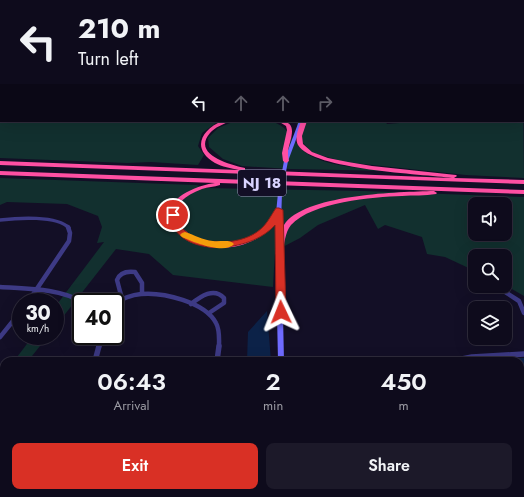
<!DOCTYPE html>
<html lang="en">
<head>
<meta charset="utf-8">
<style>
  body { margin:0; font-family:Jost,sans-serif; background:#1c1929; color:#f1f3f6; height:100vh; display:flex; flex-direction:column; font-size:15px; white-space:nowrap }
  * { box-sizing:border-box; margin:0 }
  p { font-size:13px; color:#9b9ba3 }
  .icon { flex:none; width:22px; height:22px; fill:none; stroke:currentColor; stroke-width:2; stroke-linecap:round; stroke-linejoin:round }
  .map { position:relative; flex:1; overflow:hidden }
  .drawer { position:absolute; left:0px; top:357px; width:524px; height:140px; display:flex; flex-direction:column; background:#0e0b1c; border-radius:12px 12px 0 0; box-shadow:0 4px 16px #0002,0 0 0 1px #2e2b3b }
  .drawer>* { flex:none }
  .hud { position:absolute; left:0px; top:0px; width:524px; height:122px; box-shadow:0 4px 16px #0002,0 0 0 1px #2e2b3b; background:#0e0b1c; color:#f1f3f6; overflow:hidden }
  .controls { position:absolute; left:468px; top:197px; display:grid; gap:8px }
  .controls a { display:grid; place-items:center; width:44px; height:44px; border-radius:8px; background:#0e0b1c; box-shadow:0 4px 16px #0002,0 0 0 1px #2e2b3b; font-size:20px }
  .speed { position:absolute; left:12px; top:293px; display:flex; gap:8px; font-size:20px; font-weight:700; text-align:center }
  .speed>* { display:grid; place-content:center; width:52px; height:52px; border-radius:50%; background:#0e0b1c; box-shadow:0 4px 16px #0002,0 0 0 1px #2e2b3b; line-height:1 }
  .speed small { font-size:10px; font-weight:400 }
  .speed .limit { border:2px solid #111; border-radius:6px; background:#fff; color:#111 }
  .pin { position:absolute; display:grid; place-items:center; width:34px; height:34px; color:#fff; margin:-17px; border:2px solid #fff; border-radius:50%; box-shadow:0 1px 4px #0007 }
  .me { position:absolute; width:44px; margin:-22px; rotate:358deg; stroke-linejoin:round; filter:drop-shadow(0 0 3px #0008) }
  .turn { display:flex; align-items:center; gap:14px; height:84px; padding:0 12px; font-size:18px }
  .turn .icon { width:52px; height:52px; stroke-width:2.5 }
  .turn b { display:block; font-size:28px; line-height:34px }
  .lanes { display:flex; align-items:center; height:38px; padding:0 12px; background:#0003; justify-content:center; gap:20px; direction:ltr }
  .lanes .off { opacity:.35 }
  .eta { display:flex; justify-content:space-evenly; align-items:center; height:68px; text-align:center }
  .eta b { font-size:24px; font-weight:600; line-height:28px }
  .action { display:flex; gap:8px; margin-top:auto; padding:8px 12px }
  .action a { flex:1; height:46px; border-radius:8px; background:#d93025; color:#fff; font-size:16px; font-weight:600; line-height:46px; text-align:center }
  .action a+a { background:#1c1929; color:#f1f3f6 }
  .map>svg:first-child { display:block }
</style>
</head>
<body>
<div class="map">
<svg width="524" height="497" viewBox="0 0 524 497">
  <rect width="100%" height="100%" fill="#130f26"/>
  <!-- green -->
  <path fill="#12302f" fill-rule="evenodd" d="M523,71l1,107 -58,-3 -121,-13 -32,-9 -11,-11 -6,-21h89l2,3 37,-3h99z
    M0,108l1,13h221l-6,2 -14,10 -4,13 6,9 -6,10 -47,-3 -24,1 -127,-5z
    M235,121c17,-1 41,-4 52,10 8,9 14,21 26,26 24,11 52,11 78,14l-101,-2 -48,-3 -19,-7 -14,-12 -1,-9 10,-10z
    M0,178l196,7 11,3 158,3 159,6v99l-19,-11v-29h-30v15l-30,-14 -18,-3 -5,-17 -37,-12 -7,4 -13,-24 -47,20 -18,13 -25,13 -2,36 -100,-12 -24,-21 -33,-5 -61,78v-20l49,-65 -7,1 5,-16 -4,-11 -31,-12 -60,-2 -7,3zM475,204h30v30h-30z
    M33,336h15l-20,25h-14z"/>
  <!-- water -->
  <path fill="#0c2248" d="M267,311l4,50h-24l1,-29z
    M497,358h27v60l-4,-1v-56h-38z
    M153,493h129l1,4h-122z"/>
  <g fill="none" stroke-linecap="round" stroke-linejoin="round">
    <!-- street-far3 -->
    <path stroke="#3d3a85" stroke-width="2" d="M72,0l12,1
      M193,0h24
      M62,1l3,-1"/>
    <!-- street-far2 -->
    <path stroke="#3d3a85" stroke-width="3.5" d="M0,220c17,-2 57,-5 69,8"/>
    <!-- street-far1 -->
    <path stroke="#3d3a85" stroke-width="4.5" d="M471,276h4
      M496,286l23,15 5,12
      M0,287c29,2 57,1 83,15
      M122,299l-5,-19c3,-8 10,-9 18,-8l7,11v11
      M28,302l41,-61 1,-8 -2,-6
      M115,303c8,-5 17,-8 26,-9 22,-2 64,8 75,29 4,7 3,16 3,24
      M191,304c10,-8 23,-17 33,-6v5l-15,10
      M0,337l21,-26
      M99,347l2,-11"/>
    <!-- street -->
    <path stroke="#3d3a85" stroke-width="5.5" d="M95,361l4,-15
      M217,361l2,-15
      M452,361l20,-4 52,-3
      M520,459h4
      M470,493l1,4
      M20,497l2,-4"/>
    <!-- secondary -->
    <path fill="#6f6bff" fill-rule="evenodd" d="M351,0h2v1h-2z
      M299,121h4l-15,40 -6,32 -1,30 3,138h-6l-3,-138 3,-30 6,-32z
      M0,424l4,1v8l-4,-1z
      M156,493c6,0 13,-2 15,4 -5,0 -13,0 -15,-4z
      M283,493h8v4h-8z"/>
    <!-- highway -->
    <path fill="#ff4fa3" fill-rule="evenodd" d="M222,121h7c-6,4 -14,6 -19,12 -19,22 22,32 35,35v2l207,8c-29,-4 -139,-8 -154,-33 -4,-7 1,-17 3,-24h6l-5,15 1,8 9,8 16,6 20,4 24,4 84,9 1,1 -3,2 70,2v4l-524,-19v-4l239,9c-8,-2 -17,-3 -24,-7 -24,-14 -14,-33 7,-42z
      M278,121c22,0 12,17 10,30 0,3 0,7 1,10l-3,2 -3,-2 -1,-8 5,-23 -1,-4z
      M0,171l524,19v4l-304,-11v2c-6,2 -12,2 -18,4 -68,25 14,81 61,40 6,-6 9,-13 14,-20h4l1,1c-4,8 -9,16 -16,22 -20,18 -58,22 -81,6 -5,-3 -8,-8 -12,-13 -15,-25 24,-40 42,-42l-215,-8z
      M434,191l3,2 -1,1c-11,2 -23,1 -34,2 -29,1 -90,6 -111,29 -6,7 -7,20 -8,29l-4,2 -4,-2c2,-11 4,-23 11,-32 25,-28 112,-30 148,-31z"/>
  </g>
  <!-- route -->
  <path fill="#d93025" stroke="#8d1f18" d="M276,208h3l4,2 3,102 -2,3h-7l-1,-3 -1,-87c-24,28 -98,35 -106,-10l1,-1h6c3,4 2,9 6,14 16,18 55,18 75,4 9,-6 13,-15 19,-24z"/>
  <!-- slow -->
  <path fill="#f59e0b" d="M185,232c10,3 17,8 28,9 7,1 17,-2 21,3 -9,11 -41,-2 -52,-7l-2,-2 2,-2z"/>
  <g text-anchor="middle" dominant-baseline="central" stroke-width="4" stroke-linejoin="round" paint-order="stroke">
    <!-- shield labels -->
    <rect fill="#130f26" stroke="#9e99be" stroke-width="1" x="238" y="170" width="48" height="26" rx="3"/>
    <g font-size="15" font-weight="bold" fill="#d9d4ff">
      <text x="262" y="183">NJ 18</text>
    </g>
  </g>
</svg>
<div class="controls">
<a><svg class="icon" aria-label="sound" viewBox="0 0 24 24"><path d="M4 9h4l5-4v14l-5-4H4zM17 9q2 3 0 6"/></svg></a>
<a><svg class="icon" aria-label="search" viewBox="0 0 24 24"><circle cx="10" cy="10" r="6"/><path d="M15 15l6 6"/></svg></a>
<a><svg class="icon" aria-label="layers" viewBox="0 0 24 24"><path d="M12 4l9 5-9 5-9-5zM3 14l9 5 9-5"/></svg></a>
</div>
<div class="speed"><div>30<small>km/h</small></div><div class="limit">40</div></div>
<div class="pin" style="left:173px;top:215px;background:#d93025"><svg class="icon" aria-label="arrive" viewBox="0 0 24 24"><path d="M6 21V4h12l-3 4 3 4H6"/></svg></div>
<svg class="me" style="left:281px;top:312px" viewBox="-20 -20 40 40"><path d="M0-17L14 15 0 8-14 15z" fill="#d93025" stroke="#fff" stroke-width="4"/></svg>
<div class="hud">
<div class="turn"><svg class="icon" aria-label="left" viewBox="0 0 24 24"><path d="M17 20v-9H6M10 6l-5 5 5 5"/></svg><div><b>210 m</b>Turn left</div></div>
<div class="lanes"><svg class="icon" aria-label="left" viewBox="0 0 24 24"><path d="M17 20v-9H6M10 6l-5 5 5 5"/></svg><svg class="icon off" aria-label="ahead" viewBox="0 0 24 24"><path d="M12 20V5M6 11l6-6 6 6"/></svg><svg class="icon off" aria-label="ahead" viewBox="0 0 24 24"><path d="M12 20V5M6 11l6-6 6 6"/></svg><svg class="icon off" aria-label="right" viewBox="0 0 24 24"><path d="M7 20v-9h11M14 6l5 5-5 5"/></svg></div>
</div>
<section class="drawer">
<div class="eta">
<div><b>06:43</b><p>Arrival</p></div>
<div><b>2</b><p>min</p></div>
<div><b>450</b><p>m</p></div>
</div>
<div class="action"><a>Exit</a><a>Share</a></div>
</section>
</div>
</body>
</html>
